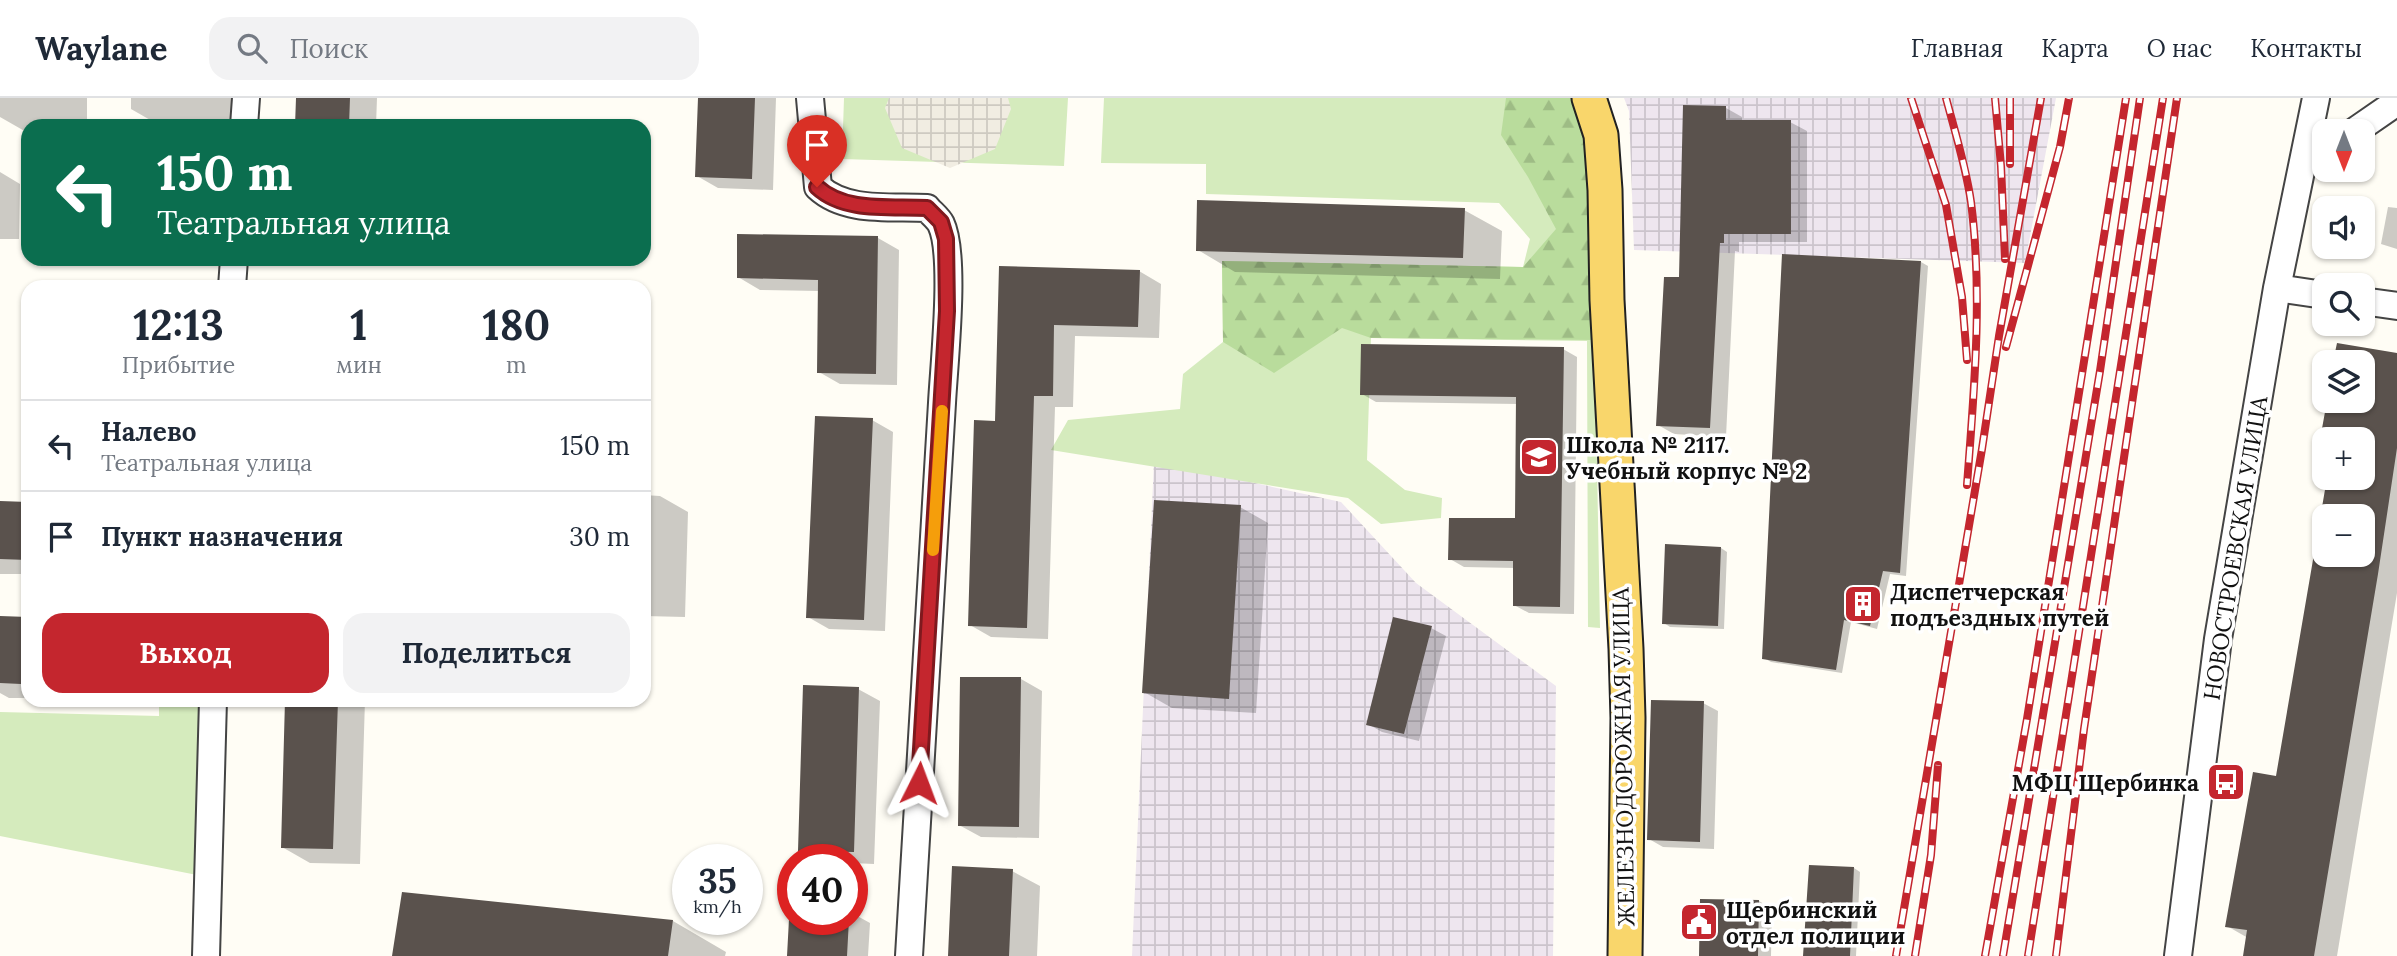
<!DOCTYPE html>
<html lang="ru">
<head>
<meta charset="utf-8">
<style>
  body { margin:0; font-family:Lora,serif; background:#f2f2f3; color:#1f2937; height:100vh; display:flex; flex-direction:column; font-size:26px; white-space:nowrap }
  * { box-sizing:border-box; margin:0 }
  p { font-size:23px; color:#747a83 }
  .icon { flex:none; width:38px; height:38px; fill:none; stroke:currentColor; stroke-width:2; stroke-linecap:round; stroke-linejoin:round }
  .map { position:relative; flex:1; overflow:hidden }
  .sheet { position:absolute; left:21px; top:182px; width:630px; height:427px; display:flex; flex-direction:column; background:#fff; border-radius:21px; box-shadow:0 2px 5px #0004 }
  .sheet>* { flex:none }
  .hud { position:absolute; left:21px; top:21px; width:630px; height:147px; border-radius:21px; box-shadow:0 2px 5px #0004; background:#0b6e4f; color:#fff; overflow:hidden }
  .needle { width:46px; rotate:180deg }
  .fabs { position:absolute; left:2312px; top:21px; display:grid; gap:14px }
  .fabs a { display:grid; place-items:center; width:63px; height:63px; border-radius:14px; background:#fff; box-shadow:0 2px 5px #0004; font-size:35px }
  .speed { position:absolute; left:672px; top:746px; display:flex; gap:14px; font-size:35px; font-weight:700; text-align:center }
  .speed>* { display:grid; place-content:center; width:91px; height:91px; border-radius:50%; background:#fff; box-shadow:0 2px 5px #0004; line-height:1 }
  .speed small { font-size:18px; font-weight:400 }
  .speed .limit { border:10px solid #d22; background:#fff; color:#111 }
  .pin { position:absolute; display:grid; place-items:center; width:60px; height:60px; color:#fff; margin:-72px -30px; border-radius:50% 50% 50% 0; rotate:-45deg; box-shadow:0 0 7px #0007 }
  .pin .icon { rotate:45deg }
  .me { position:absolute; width:77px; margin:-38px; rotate:3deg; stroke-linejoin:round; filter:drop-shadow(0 0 5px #0008) }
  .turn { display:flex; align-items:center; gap:24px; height:147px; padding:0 21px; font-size:32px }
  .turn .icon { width:91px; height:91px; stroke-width:2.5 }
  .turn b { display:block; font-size:49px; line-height:60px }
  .eta { display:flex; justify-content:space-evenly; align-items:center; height:119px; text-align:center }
  .eta b { font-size:42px; font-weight:700; line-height:49px }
  .primary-button { display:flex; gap:14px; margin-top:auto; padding:14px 21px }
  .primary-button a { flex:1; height:80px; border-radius:21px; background:#c4262e; color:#fff; font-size:28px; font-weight:700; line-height:80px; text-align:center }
  .primary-button a+a { background:#f2f2f3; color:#1f2937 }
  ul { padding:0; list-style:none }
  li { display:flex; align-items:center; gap:21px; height:91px; padding:0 21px; border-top:2px solid #e0e1e3 }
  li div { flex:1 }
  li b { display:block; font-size:26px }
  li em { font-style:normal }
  header { display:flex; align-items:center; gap:42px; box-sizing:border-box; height:98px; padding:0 35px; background:#fff; border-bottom:2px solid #e0e1e3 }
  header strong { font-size:33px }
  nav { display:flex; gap:38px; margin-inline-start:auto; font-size:24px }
  .search { width:490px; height:63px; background:#f2f2f3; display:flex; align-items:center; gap:18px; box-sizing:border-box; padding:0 24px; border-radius:21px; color:#747a83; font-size:26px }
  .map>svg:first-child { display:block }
</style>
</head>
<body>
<header>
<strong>Waylane</strong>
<div class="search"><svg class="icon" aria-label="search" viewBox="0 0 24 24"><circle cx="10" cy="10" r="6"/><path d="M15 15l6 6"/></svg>Поиск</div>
<nav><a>Главная</a><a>Карта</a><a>О нас</a><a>Контакты</a></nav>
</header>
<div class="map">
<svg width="2397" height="858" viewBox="0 0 2397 858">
  <defs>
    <pattern id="industrial-grid" width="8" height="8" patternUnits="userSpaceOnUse" patternTransform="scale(1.75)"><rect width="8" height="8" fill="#eee6ef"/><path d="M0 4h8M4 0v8" fill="none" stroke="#cbc4cc"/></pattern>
    <pattern id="forest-firs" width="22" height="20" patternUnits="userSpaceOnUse" patternTransform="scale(1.75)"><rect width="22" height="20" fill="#b9dc9c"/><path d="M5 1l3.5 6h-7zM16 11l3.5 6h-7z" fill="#9ebc85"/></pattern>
    <pattern id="plaza-grid" width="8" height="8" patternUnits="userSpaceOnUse" patternTransform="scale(1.75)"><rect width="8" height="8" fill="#f1ede2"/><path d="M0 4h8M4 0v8" fill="none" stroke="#cecac1"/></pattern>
  </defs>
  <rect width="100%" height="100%" fill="#fffdf5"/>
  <!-- industrial -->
  <path fill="url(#industrial-grid)" d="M1624,0h432l-31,165 -391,-13 -5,-139z
    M1154,363l187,41 75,81 140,103 -3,270h-421z"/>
  <!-- grass -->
  <path fill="#d5ebbd" d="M844,0h224l-4,68 -222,-7z
    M1104,0h471l16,43 9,487 -12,-1 -1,-286 -216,-3 -4,122 38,30 37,8 -1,20 -60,6 -33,-26 -297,-48 17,-30 112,-11 3,-35 40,-32 -1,-81 301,6 7,-28 -31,-36 -293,-9v-30l-105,-1z
    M159,602h41l-3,175 -197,-39v-124l159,4z"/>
  <!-- forest -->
  <path fill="url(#forest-firs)" d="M1506,0h69l16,43 4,199 -224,-2 -29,-10 -68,45 -51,-31 -1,-81 301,6 33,-38 -28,-52 -27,-42z"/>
  <!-- plaza -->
  <path fill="url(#plaza-grid)" d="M889,0h119l3,11 -16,40 -45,19 -48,-20 -17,-40z"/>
  <!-- shadow -->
  <path fill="#0003" fill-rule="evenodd" d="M0,0h87v27l-59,1v7l-28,-16z
    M131,0h106l-1,25 -84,-2 -21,-12z
    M298,0h79l-1,28h-79z
    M700,0h76l-3,92 -55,-2 -21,-12z
    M1726,10l16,9v5h48l17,9v111h-68v10l-4,-1 -9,186 -52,-3 -16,-9 23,-146z
    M0,74l20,12 -1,55h-19z
    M2388,109l9,1v41l-16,-5z
    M1464,112l38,21 -2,48 -265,-7 -37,-22z
    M739,137l139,3 21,12 -2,135 -57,-1 -21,-12 1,-81 -60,-1 -22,-13z
    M1921,164l7,4 -22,310 -16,-2 -13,55 -26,-7 -9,51 -71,-11 -7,-4z
    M1001,170l138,3 22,13 -2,54 -84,-2 -2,71h-18l-7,232 -57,-2 -21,-12 27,-203z
    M2338,247l59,10v238l-60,363h-92l3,-18 -21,-12 50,-148 51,-300h34v-39h-38v7l-3,-2 8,-43h33v-39h-27zM2324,418h38v39h-38z
    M1563,251l14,8 -3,257 -45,-1 -15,-8 1,-37 -51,-1 -14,-8 66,-39 2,-116 -142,-2 -14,-8z
    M872,322l21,12 -8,199 -56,-2 -21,-12z
    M644,397l16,1 28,16 -3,105 -41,-1z
    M0,405h28v71h-28z
    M1240,409l28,16 -12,190 -84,-5 -28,-16z
    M1721,450l6,4 -3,77 -54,-2 -6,-4z
    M0,520h28v80h-19l-9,-5z
    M1431,530l15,8 -27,105 -37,-9 -14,-8z
    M1021,581l21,12 -3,147 -58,-1 -22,-12z
    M858,591l22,12 -6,163 -22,-1v-4h-36l-16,-9z
    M287,602h78l-5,164 -50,-1 -28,-16z
    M1703,605l15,8 -4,138 -51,-2 -14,-8z
    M1811,769l43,1 6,4 -4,84h-51z
    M954,770l58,3 28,15 -3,70h-87z
    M404,796l269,27 53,31 -1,4h-331z
    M1702,803h57l13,8 -1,47h-70z
    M792,810l1,11h59v-6l18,10 -2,33h-79z"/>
  <!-- building -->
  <path fill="#5a524d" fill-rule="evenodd" d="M296,0h54l-1,28h-54z
    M698,0h57l-3,81 -57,-2z
    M1683,7l43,1v14h65v114h-67v9h-4l-10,185 -54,-2 8,-149h15z
    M1197,102l268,8 -2,50 -267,-7z
    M737,136l141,2 -2,138 -59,-1 1,-93 -81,-2z
    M1782,156l139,7 -21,312 -17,-2 -13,55 -26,-6 -8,50 -74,-11z
    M999,168l141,4 -2,57 -84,-2 -1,71h-19l-7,232 -59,-2 6,-206 21,1z
    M2337,245l60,10v95l-19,126 -64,382h-71l4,-26 -22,-3 28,-155 23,4 51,-298h35v-39h-38v7l-5,-1 8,-44h35v-39h-29zM2324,418h38v39h-38z
    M1361,246l203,3 -4,260 -47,-1v-45l-65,-1 1,-42h66l1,-121 -156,-2z
    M815,318l58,2 -9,202 -58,-2z
    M1154,402l87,5 -12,194 -87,-6z
    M0,403l28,1v58l-28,-1z
    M1665,446l56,3 -3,79 -56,-2z
    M0,518l28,1v56h-7v11l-21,-1z
    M1393,519l39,9 -28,108 -38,-9z
    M960,579h61l-2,150 -61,-1z
    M803,587l56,2 -5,165 -56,-1z
    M285,602h53l-5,149 -52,-1z
    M1651,602l53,1 -4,141 -53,-2z
    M1809,767l45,2 -4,89h-47z
    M952,768l61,3 -4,87h-61z
    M402,794l271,28 -5,36h-276z
    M1700,801l59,1 -1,56h-59z
    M789,821h60l-2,37h-60z"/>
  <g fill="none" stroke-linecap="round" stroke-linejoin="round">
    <defs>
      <path id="minor" d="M810,0l8,89c28,26 73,19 109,21 4,5 11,10 14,16 15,31 3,140 1,179l-33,553
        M244,28l2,-28
        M2355,33l42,-29
        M232,189l2,-28
        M2277,190l47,7
        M2362,203l35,5
        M206,858l7,-256
        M2178,858l40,-317 59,-351 39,-190"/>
      <path id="major" d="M1589,0l12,37 4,55 2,110 19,349 2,69 -3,238"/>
    </defs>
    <!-- minor casing -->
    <use href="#minor" stroke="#444" stroke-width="30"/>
    <!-- major casing -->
    <use href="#major" stroke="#222" stroke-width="37"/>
    <!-- minor -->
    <use href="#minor" stroke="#fff" stroke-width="26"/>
    <!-- major -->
    <use href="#major" stroke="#f9d66b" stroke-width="33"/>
    <defs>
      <path id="rail" d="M1911,0l35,107 16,92 5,63
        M1946,0c9,34 20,69 25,104 12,94 3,189 -4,283
        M1995,0l6,68 4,93
        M2010,0v66
        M2006,249l54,-200 9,-49
        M1896,858l86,-507 17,-113 42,-238
        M1915,858l16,-101 7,-90
        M1985,858l42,-237 99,-621
        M2003,858l97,-585 40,-273
        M2028,858l135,-858
        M2056,858l28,-227 93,-631"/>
    </defs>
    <!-- rail casing -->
    <use href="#rail" stroke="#c4262e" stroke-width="8"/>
    <!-- rail -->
    <use href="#rail" stroke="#fff" stroke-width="5" stroke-dasharray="16" stroke-linecap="butt"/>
  </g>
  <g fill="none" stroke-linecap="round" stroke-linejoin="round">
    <defs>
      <path id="route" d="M817,89c28,26 74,19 110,21l14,14 5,17 1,72 -28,472"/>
    </defs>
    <!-- route casing -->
    <use href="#route" stroke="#7f191e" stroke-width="18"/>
    <!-- route -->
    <use href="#route" stroke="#c4262e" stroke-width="12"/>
    <!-- slow -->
    <path stroke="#f59e0b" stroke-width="12" d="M933,452l9,-139"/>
  </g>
  <!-- icons -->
  <defs>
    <symbol id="school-square" viewBox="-11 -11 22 22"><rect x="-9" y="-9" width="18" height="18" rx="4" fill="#c4262e" stroke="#fff"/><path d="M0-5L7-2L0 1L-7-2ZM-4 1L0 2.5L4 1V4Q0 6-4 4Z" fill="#fff"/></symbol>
    <symbol id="building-square" viewBox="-11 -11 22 22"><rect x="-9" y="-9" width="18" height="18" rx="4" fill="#c4262e" stroke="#fff"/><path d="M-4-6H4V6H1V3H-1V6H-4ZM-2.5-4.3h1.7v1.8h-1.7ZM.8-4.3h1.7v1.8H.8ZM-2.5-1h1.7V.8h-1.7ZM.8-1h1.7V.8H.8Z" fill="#fff"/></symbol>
    <symbol id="bus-square" viewBox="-11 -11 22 22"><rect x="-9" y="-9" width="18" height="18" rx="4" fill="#c4262e" stroke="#fff"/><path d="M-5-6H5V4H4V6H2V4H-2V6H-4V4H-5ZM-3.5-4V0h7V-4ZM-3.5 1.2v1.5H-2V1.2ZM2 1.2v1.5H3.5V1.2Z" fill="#fff"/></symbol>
    <symbol id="civic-square" viewBox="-11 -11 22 22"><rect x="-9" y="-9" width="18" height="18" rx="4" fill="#c4262e" stroke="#fff"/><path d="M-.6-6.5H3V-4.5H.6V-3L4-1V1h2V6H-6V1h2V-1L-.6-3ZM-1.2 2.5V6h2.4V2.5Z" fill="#fff"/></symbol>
  </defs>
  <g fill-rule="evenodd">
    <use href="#school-square" x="1517" y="337" width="44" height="44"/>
    <use href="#building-square" x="1841" y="484" width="44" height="44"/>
    <use href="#bus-square" x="2204" y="662" width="44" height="44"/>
    <use href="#civic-square" x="1677" y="802" width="44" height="44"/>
  </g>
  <g text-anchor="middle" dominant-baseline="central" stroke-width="7" stroke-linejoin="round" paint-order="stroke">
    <!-- poi labels -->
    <g font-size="23" font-weight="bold" fill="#111" stroke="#fff" text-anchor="start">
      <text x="1566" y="346">Школа № 2117.<tspan x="1566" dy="26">Учебный корпус № 2</tspan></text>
      <text x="1890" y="493">Диспетчерская<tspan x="1890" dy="26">подъездных путей</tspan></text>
      <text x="2199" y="684" text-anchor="end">МФЦ Щербинка</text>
      <text x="1726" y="811">Щербинский<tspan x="1726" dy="26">отдел полиции</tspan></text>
    </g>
    <!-- street labels -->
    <g font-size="23" fill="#111" stroke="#fff">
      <text transform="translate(2235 450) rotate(-81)">НОВОСТРОЕВСКАЯ УЛИЦА</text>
      <text transform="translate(1623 659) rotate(-91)">ЖЕЛЕЗНОДОРОЖНАЯ УЛИЦА</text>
    </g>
  </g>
</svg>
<div class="fabs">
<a><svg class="needle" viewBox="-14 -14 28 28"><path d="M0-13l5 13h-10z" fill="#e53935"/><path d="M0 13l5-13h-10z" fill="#747a83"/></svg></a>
<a><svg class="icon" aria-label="sound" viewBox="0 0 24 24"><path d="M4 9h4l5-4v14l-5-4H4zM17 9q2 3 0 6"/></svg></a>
<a><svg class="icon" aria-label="search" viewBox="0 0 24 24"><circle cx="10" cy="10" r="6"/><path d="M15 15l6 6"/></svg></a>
<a><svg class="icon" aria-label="layers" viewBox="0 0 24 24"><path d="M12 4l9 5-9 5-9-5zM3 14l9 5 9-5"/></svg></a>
<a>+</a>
<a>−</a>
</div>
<div class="speed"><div>35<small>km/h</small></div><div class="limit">40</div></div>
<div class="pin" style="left:817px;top:89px;background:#d93025"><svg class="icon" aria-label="arrive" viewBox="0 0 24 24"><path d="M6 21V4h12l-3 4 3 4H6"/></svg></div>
<svg class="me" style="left:919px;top:685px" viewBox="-20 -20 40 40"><path d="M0-17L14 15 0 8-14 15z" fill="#c4262e" stroke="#fff" stroke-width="4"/></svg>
<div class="hud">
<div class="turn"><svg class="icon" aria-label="left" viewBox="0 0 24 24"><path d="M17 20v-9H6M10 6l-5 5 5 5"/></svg><div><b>150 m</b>Театральная улица</div></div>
</div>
<section class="sheet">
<div class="eta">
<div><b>12:13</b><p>Прибытие</p></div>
<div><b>1</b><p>мин</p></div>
<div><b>180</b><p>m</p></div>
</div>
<ul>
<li><svg class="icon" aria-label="left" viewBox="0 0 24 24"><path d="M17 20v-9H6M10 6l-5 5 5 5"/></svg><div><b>Налево</b><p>Театральная улица</p></div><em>150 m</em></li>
<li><svg class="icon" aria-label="arrive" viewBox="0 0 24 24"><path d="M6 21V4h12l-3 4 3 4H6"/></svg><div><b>Пункт назначения</b></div><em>30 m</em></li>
</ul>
<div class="primary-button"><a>Выход</a><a>Поделиться</a></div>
</section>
</div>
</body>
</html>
